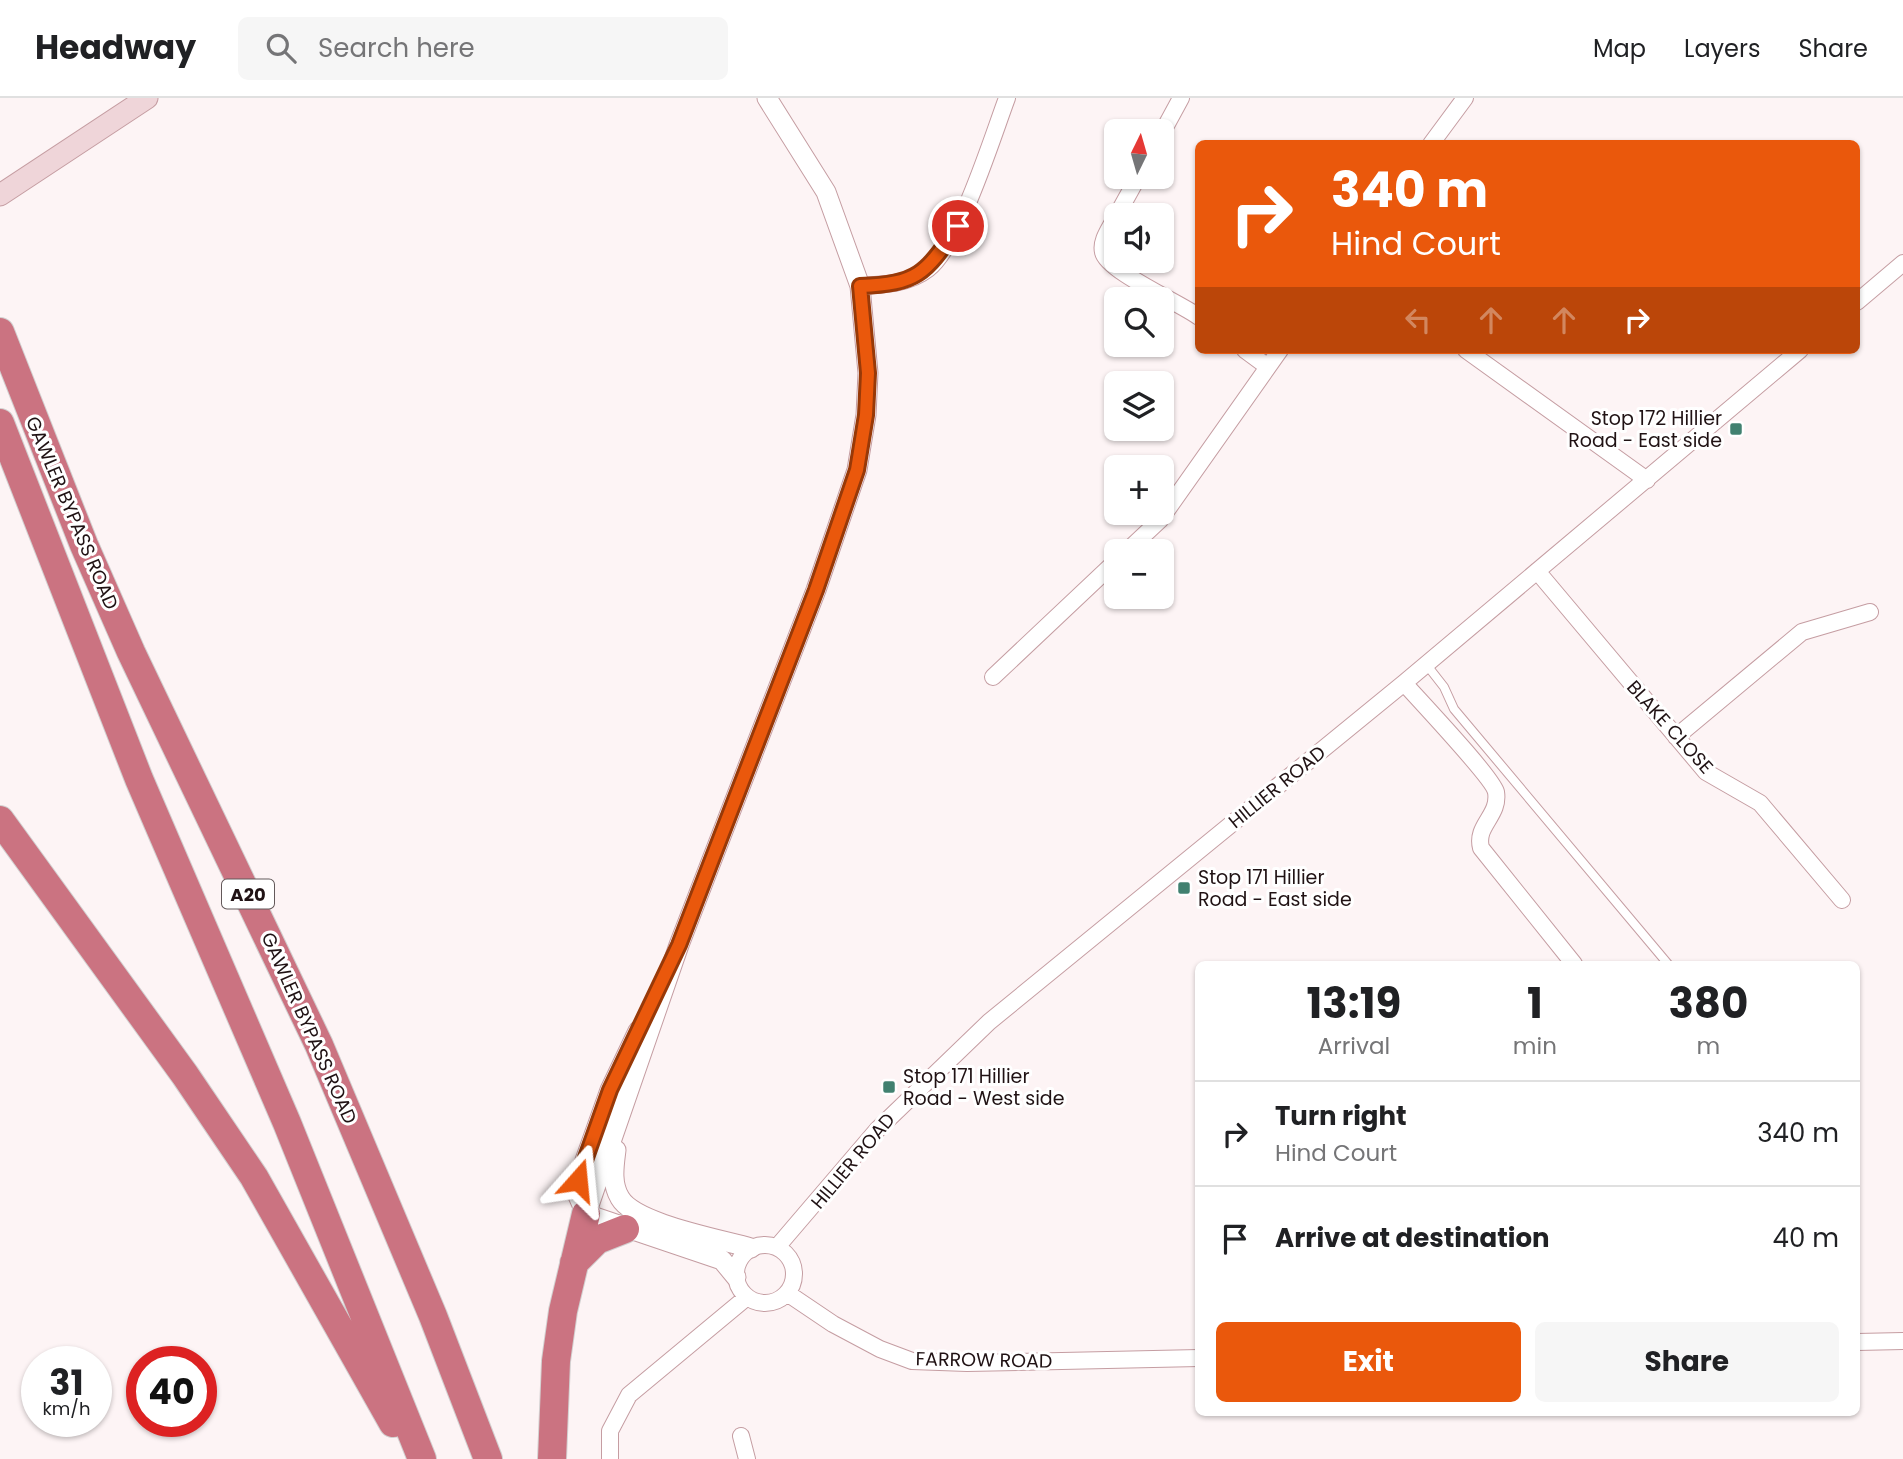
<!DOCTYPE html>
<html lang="en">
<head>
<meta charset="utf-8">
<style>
  body { margin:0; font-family:Poppins,sans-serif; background:#f6f6f6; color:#202124; height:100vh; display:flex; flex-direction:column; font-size:26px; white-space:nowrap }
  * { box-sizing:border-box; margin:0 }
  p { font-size:23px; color:#757577 }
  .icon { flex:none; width:38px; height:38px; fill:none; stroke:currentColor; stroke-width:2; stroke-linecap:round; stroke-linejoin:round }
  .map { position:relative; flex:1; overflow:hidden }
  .details { position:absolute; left:1195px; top:863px; width:665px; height:455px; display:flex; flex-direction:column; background:#fff; border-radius:10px; box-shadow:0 2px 5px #0004 }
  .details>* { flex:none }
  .hud { position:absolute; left:1195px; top:42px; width:665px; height:214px; border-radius:10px; box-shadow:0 2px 5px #0004; background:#ea580c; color:#fff; overflow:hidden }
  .needle { width:46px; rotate:5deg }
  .tools { position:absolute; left:1104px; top:21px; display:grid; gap:14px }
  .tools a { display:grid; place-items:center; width:70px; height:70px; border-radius:10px; background:#fff; box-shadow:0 2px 5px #0004; font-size:35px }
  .speed { position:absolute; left:21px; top:1248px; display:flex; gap:14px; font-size:35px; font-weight:700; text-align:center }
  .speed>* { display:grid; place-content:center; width:91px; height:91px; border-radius:50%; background:#fff; box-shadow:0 2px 5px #0004; line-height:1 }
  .speed small { font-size:18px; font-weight:400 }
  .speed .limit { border:10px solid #d22; background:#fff; color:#111 }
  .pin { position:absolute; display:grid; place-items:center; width:60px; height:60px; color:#fff; margin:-30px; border:4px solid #fff; border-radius:50%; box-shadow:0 2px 7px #0007 }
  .me { position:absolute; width:77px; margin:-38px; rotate:18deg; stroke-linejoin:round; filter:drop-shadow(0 0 5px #0008) }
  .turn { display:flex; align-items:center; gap:24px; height:147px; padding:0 21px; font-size:32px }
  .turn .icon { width:91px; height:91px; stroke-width:2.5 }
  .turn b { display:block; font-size:49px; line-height:60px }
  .lanes { display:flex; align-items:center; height:66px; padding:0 21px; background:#0003; justify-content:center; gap:35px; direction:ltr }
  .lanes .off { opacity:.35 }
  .eta { display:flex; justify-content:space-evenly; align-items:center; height:119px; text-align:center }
  .eta b { font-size:42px; font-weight:700; line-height:49px }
  .cta { display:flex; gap:14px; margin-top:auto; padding:14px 21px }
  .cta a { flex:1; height:80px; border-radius:10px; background:#ea580c; color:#fff; font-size:28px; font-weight:700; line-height:80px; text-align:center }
  .cta a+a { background:#f6f6f6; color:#202124 }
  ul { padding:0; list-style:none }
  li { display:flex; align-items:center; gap:21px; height:105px; padding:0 21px; border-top:2px solid #e0e0e0 }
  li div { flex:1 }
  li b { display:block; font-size:26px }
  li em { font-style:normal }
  header { display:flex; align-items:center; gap:42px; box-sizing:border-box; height:98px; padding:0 35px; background:#fff; border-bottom:2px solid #e0e0e0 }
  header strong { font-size:33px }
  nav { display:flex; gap:38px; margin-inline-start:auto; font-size:24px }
  .search { width:490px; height:63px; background:#f6f6f6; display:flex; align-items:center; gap:18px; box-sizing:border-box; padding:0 24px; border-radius:10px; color:#757577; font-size:26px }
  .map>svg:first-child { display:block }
</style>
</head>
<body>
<header>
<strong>Headway</strong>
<div class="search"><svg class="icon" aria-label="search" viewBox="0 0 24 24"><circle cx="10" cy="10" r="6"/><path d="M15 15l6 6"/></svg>Search here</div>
<nav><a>Map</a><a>Layers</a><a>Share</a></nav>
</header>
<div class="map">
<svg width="1903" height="1361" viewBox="0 0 1903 1361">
  <rect width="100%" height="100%" fill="#fdf4f5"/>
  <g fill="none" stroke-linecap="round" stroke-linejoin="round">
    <defs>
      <path id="service" d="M1426,566l18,23 10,22 214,255"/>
      <path id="minor" d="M1162,35l19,-35
        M1431,46l34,-46
        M1117,117l21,-38
        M1116,118c-5,11 -16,24 -13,36 2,18 77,51 96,65
        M860,188c23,-1 49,-2 68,-17 31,-24 64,-131 79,-171
        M1857,204l46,-39
        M1245,252l23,17
        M1466,252l181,130
        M1127,453l33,-31 120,-170
        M1537,473l169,201 54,31 82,97
        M993,579l123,-116
        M1404,585c16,18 89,95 92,109 4,24 -21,33 -15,56l93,116
        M1676,639l126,-105 68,-20
        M736 1176a29 29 0 1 1 58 0a29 29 0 1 1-58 0Z
        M777,1149l100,-117 112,-108 415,-339 396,-333
        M787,1195l46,31 47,25 32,12 55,2 232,-5
        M1857,1244l46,-1
        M741,1338l6,23
        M610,1361v-28l19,-36 118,-98"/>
      <path id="tertiary" d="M638,933l-28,59 -32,90 -2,11 10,23 136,46 14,17
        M616,1052c-2,16 -5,33 4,48 15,26 100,41 131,50
        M586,1116l93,-269 137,-355 41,-120 9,-55 2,-42 -8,-87 -34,-94 -59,-94"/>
      <path id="secondary" d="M0,97l147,-97"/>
      <path id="motorway" d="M0,234l84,213 47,107 188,393 114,271 55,143
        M0,325l139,356 148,344 135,336
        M0,722l185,255 69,102 139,246
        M574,1165l23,-23 28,-11
        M552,1361l4,-98 7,-50 23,-97"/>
    </defs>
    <!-- service casing -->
    <use href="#service" stroke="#c59da2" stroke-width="10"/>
    <!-- minor casing -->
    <use href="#minor" stroke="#c59da2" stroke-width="18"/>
    <!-- tertiary casing -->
    <use href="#tertiary" stroke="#c59da2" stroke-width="21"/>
    <!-- secondary casing -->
    <use href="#secondary" stroke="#c59da2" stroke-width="23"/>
    <!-- motorway casing -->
    <use href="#motorway" stroke="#d2d0d0" stroke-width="30"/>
    <!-- service -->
    <use href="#service" stroke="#fff" stroke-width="8"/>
    <!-- minor -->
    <use href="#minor" stroke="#fff" stroke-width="16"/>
    <!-- tertiary -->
    <use href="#tertiary" stroke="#fff" stroke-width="19"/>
    <!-- secondary -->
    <use href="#secondary" stroke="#efd5d9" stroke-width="21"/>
    <!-- motorway -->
    <use href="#motorway" stroke="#cb7381" stroke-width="28"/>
  </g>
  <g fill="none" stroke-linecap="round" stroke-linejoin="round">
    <defs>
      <path id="route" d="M578,1082l32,-90 69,-145 137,-355 41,-120 9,-55 2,-42 -8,-87c60,-2 66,-14 98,-60"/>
    </defs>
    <!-- route casing -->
    <use href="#route" stroke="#983908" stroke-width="18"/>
    <!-- route -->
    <use href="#route" stroke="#ea580c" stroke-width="12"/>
  </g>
  <!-- markers -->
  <g fill="#418170" stroke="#fff" stroke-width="2.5">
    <rect x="1729" y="324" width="14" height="14" rx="3.5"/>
    <rect x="1177" y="783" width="14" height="14" rx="3.5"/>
    <rect x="882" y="982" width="14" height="14" rx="3.5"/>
  </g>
  <g text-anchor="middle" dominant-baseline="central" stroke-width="6" stroke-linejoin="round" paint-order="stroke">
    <!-- shield labels -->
    <rect fill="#fff" stroke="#63595a" stroke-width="2" x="222" y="781.5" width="52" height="29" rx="5"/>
    <g font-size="18" font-weight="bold" fill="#201214">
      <text x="248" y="796">A20</text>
    </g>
    <!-- poi labels -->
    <g font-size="19" fill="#201214" stroke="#fff" text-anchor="start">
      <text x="1722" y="320" text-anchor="end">Stop 172 Hillier<tspan x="1722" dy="22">Road - East side</tspan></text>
      <text x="1198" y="779">Stop 171 Hillier<tspan x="1198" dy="22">Road - East side</tspan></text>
      <text x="903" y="978">Stop 171 Hillier<tspan x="903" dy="22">Road - West side</tspan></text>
    </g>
    <!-- street labels -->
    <g font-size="19" fill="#201214" stroke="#fff">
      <text transform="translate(72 415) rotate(67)">GAWLER BYPASS ROAD</text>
      <text transform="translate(1670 629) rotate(48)">BLAKE CLOSE</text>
      <text transform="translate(1277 689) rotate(-39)">HILLIER ROAD</text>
      <text transform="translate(309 930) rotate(66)">GAWLER BYPASS ROAD</text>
      <text transform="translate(853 1063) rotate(-50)">HILLIER ROAD</text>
      <text transform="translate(984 1262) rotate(1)">FARROW ROAD</text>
    </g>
  </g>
</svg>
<div class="tools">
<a><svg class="needle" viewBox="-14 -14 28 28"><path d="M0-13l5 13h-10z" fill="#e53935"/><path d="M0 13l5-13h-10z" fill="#757577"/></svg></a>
<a><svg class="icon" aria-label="sound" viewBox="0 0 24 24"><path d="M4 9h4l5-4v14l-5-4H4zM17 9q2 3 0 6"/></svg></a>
<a><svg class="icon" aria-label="search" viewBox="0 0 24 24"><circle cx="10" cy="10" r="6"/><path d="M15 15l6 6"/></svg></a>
<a><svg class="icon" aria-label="layers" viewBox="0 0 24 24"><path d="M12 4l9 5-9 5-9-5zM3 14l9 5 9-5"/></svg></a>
<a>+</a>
<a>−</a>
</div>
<div class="speed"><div>31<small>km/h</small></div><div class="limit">40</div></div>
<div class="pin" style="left:958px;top:128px;background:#d93025"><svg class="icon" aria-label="arrive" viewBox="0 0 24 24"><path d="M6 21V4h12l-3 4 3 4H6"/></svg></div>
<svg class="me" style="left:578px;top:1082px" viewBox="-20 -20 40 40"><path d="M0-17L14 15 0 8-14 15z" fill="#ea580c" stroke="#fff" stroke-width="4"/></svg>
<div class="hud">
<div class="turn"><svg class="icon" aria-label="right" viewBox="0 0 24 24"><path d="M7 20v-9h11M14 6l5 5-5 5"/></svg><div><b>340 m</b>Hind Court</div></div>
<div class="lanes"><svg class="icon off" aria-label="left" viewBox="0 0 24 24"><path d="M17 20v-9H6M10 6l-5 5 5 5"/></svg><svg class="icon off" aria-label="ahead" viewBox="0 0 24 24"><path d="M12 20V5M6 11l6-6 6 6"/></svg><svg class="icon off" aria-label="ahead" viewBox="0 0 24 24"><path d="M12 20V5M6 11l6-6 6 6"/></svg><svg class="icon" aria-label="right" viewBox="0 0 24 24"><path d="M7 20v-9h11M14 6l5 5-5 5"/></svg></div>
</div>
<section class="details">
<div class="eta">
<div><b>13:19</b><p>Arrival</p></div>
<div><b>1</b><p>min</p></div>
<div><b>380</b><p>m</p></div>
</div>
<ul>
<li><svg class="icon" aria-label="right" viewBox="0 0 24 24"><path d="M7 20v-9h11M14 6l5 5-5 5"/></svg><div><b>Turn right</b><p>Hind Court</p></div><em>340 m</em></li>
<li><svg class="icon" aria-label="arrive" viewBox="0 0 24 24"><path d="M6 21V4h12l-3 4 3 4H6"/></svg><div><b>Arrive at destination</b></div><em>40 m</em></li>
</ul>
<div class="cta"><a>Exit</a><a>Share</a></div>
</section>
</div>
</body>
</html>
